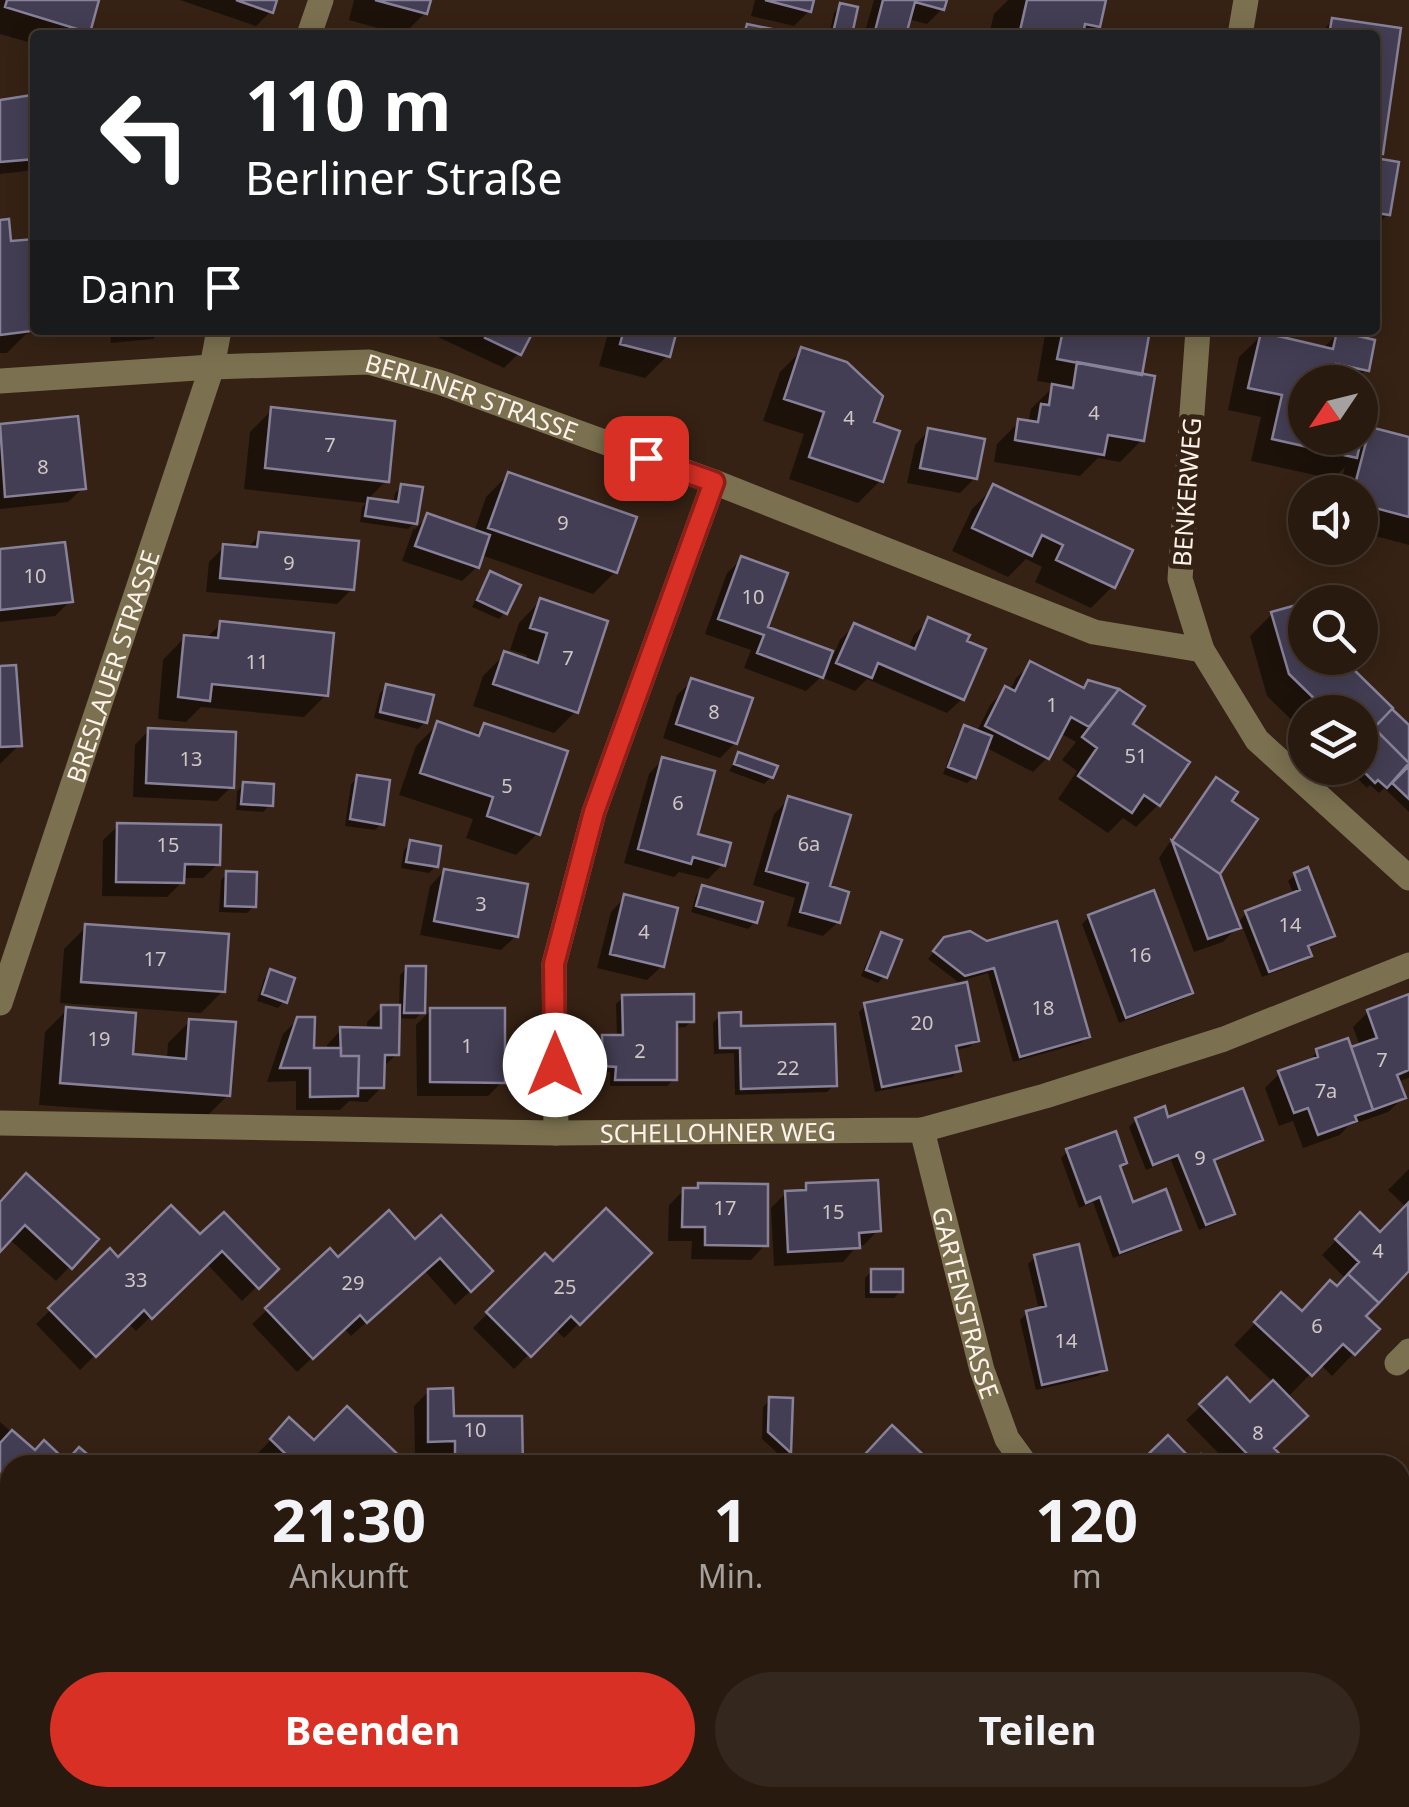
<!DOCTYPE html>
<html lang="de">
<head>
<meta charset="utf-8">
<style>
  body { margin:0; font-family:"Noto Sans",sans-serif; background:#34271d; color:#f1f3f6; height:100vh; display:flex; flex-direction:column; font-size:38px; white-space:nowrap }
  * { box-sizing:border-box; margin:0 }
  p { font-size:32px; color:#a5a19e }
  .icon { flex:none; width:55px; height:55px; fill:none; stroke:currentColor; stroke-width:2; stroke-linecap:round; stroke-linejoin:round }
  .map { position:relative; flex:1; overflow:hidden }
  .sheet { position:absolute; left:0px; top:1455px; width:1410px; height:352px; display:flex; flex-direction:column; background:#281a0f; border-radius:30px 30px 0 0; box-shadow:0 5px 25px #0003,0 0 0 2px #44382f }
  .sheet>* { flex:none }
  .hud { position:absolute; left:30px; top:30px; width:1350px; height:305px; border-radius:10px; box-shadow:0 5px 25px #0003,0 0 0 2px #44382f; background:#202124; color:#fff; overflow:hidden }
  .needle { width:65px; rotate:235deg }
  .controls { position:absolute; left:1288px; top:365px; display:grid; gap:20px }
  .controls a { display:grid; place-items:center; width:90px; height:90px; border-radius:50%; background:#281a0f; box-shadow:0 5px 25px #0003,0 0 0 2px #44382f; font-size:50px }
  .pin { position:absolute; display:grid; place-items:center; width:85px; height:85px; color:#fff; margin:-42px; border-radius:20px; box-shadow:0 5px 15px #0006 }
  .me { position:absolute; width:110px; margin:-55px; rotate:0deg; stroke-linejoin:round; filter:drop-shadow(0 0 8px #0008) }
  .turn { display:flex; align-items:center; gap:35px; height:210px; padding:0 50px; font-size:45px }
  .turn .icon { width:130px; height:130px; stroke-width:2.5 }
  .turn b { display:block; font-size:70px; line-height:85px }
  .then { display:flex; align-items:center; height:95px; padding:0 50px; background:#0003; gap:20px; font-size:38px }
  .eta { display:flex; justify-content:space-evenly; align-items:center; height:170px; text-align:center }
  .eta b { font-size:60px; font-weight:700; line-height:70px }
  .primary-button { display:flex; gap:20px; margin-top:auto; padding:20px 50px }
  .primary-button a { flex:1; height:115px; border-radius:60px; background:#d93025; color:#fff; font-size:40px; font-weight:700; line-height:115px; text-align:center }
  .primary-button a+a { background:#34271d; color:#f1f3f6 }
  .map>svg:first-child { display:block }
</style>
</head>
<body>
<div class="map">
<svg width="1409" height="1807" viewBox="0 0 1409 1807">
  <rect width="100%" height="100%" fill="#352214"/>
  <!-- shadow -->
  <path fill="#0007" d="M0,0h97l-13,35h-49v9l-35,-10z
    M180,0h94l-3,11 -15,15z
    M354,0h74l-3,13 -22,22 -54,-15z
    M755,0h56l-2,11 -15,15 -43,-10z
    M874,0h70l-2,9 -15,15 -19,-5 -5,16h-39z
    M1008,0h96l-6,25 -10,10h-99l5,-21z
    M841,6l14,3 -6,26h-20l5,-22z
    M1333,20l65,10 -17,122 -6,6v-123h-57z
    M35,98v72l-35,4v-71z
    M1375,161l13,53 -7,7 -6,-1z
    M0,223l9,21 26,-3v89h41l-50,4 -19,19h-7z
    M110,330h52l-9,9 -42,4z
    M441,330h90l-12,23 -15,15 -66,-31z
    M609,330h65l-7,26 -22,22 -46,-12z
    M1019,330h129l-9,47 3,63 -22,22 -22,-4 -18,18 -86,-14 3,-18 22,-22 6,1 4,-4 2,-10 25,-25 -19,-3 8,-46z
    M1338,334l28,36 -12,12h-49v56h54l-1,4 13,-13 38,10v106l-49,-13v-40h-22l7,-25 -12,12 -82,-18 10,-44 -33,-7 11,-53 23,-22 60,14z
    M802,350l69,73 9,58 -22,22 -69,-24 15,-45 -41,-13 17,-49z
    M272,410l115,70 -20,20 26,4 2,-11 7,-7 13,37 -7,6 -48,-7 2,-15 4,-4 -122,-14 6,-57z
    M76,419l7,69 -15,14 -68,7v-83z
    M929,430l46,48 -15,15 -53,-10 8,-38z
    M509,474l106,98 -22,22 -112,-39 -4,12 -15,14 -60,-20 12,-34v3l14,-14 46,16 12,-35z
    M994,487l119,99 -22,22 -56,-26 7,-15 -16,-8 -18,18 -56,-26 20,-42z
    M260,535l92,54 -15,15 -131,-12 3,-30 15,-15 22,2z
    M0,552l70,49 -15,15 -55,6z
    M742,559l23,69 69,26 6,-14 14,-14 54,23 6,-14 15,-15 33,79 -15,14 -80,-34 -12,12 -34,-14 -15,14 -62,-23 7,-18 -46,-16 22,-61z
    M491,574l14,38 -6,7 -27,-12 12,-26z
    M541,600l35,111 -22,22 -81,-27 10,-30 22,-22 20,7 2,-6 -17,-5 9,-27z
    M1305,605v53h34l51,50 -9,9 28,12v83l-25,-24 -5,5 -9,-8 -3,3 -20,-20h13v-56h-55v21l-38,-37 -17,-60 22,-22z
    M221,624l105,71 -22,22 -103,-10 -15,15 -28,-3 5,-59 22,-23 20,2z
    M1031,664l51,26 7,-7 29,8 40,114 -22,22 -13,-9 -15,15 -50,-34 19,-28 -15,-11 14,-18 -16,-9 -13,25 -14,14 -48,-25 -11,30 -7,6 -24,-9 15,-39 6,-7 12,5 15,-29 15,-15 4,2 6,-13z
    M0,669l19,76 -19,19z
    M692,681l43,62 -15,15 -57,-20 14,-43z
    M387,686l38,36 -7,7 -44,-11 6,-25z
    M438,724l36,12 10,-10 54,107 -22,22 -50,-17 7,-19 -74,-24 17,-49z
    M149,730l82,57 -14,14 -84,-4 2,-52z
    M739,755l32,22 -7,7 -35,-13z
    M663,759l32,77 28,28 -15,15 -29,-7 -5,5 -50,-14 25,-89z
    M358,778l24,45 -7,7 -30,-4 6,-42z
    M1216,780l13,22 -12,72 19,50 11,-11 47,-18 -6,-14 7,-6 37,60 -7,7 -19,7 3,6 -7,7 -40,15 -21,-54 -18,19 -29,10 -35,-94 43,-63z
    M244,785l26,20 -7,7 -27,-2 1,-19z
    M789,799l49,123 -15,14 -36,-10 8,-28 -42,-13 21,-71z
    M118,826l100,38 -15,14h-21v4l-15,15 -65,-1 1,-56z
    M411,843l25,23 -7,7 -28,-5 3,-18z
    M444,871l72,65 -15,14 -81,-15 10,-49z
    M227,874l27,32 -7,7 -28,-1 2,-32z
    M703,888l52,34 -7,7 -57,-17 5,-17z
    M625,897l37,69 -15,14 -50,-12 14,-56z
    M1089,917l101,76 -7,6 -64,24 -37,-99z
    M86,927l137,64 -22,22 -141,-10 4,-54z
    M970,933l117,103 -6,7 -68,19 -25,-89 -30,9 -30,-23 10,-12z
    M882,935l2,41 -6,7 -17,-7 14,-35z
    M407,968l15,44 -7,7 -18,-1v36l-15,14v19l-15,15 -18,-1 -9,9h-44v-29l-29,1 16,-48 15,-15 14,31h15v-5l14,-15 26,1v-9l15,-15h17l1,-32z
    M271,972l13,29 -6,7 -21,-7 7,-22z
    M623,997l69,24 -7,6 -11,1v51l-7,7h-57v-14h-13v-28l7,-7h13l-1,-33z
    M1409,997v81l-12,4 6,16 -15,14 -40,14 -8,9 -37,13 -10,-27 -14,5 -14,-38 15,-15 24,-8 13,-13 32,-1 11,-5 -7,-19 15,-15z
    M866,1005l110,35 -6,7 -16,3 5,20 -7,7 -77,15 -16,-80z
    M67,1010l64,47 36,3 1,-17 22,-22 38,74 -22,22 -167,-12 6,-73z
    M431,1010l71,72 -14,14h-71l-1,-71z
    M720,1016l19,13 95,56 -7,7 -92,3 -1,-42 -20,1 -1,-31z
    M1136,1120l31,1 94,19 -7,6 -41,16 19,51 -7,7 -26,10 -28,-70 -25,10 -17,-43z
    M1068,1151l56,12 -6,6 14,36 46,25 -6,6 -59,22 -20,-56 -14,6 -18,-50z
    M1409,1169v98l-46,49 14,13 -45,47 -12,-12 -33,34 -16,50 16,17h-57l-44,-45 41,-39 23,24 24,-22 -40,-38 26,-27 41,-4 36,-25 9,-10 -24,-24 38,-39 20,19 27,-27 -19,-18z
    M807,1185l71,45 -14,15 -7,1 -14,16 -69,4 -3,-58 15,-15h14z
    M699,1186l66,59 -14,15 -60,-1 1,-18h-24l1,-36 15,-15h10z
    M0,1204l95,36 -39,41 -47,-42 -9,10z
    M441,1218l35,68 -21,19 -31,-35 -73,66 -7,-8 -47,44 -45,-48 15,-14 71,-50 77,-17z
    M200,1238l75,31 -33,32 -36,-38 -70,68 -8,-8 -48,47 -44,-46 74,-72 8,8z
    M649,1253l-85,85 -9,-9 -41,40 -41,-41 72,-72 8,9z
    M1035,1257l69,113 -6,6 -62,14 -16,-70 7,-7 12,-3 -11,-46z
    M872,1271l29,20 -7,7h-29v-20z
    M429,1391l22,28 69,46h-79v-10h-26l-1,-49z
    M770,1400l20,1 -1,51 -6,6 -21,-19 1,-32z
    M290,1421l24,22 91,22h-153l-3,-3z
    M0,1422l49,43h-39v16l-10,12z
    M1409,1496v46l-9,-9v-28z
    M300,1798h107l9,8 7,-8h52l-8,9h-158z
    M633,1798h132l-9,9h-90l-10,-9 -12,9z
    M968,1798h144l11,9h-163z"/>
  <!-- building -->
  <path fill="#443e54" stroke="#878199" stroke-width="2.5" d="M7,0h92l-9,33 -85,-26z
    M236,0h41l-4,13z
    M375,0h56l-4,14z
    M765,0h49l-3,12z
    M883,0h64l-3,10 -29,-8 -9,33h-32z
    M1027,0h79l-6,27 -15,-3 -2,11h-64z
    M840,3l18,4 -6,28 -19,-2z
    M1332,18l69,10 -18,126 -8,-2v-117h-46z
    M747,24l30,6 -1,5h-32z
    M32,95l3,64 -35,3v-62z
    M1375,158l24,4 -9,53 -15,-2z
    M9,219l2,22 24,-2v75l-5,1 2,16 -32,4v-115z
    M489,330h45l-13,25 -36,-17z
    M624,330h53l-7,27 -50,-13z
    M1063,330h87l-8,45 -85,-16z
    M1337,331l38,9 -6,31 -33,-7 -4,18h-27v56h55v-23l6,2 -9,41 -85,-19 10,-44 -34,-7 13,-56 72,17z
    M801,347l46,15 36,34 -9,26 26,9 -17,51 -74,-25 15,-45 -40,-13z
    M1077,362l78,14 -11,65 -36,-6 -4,20 -89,-15 3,-21 20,3 3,-18 8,1 3,-21 21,4z
    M271,407l124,14 -6,61 -124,-14z
    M78,416l8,73 -81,8 -5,-73z
    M1370,427l39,10v80l-49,-13v-12h-7z
    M928,428l57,11 -8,40 -57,-11z
    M508,472l129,45 -20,56 -129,-45z
    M401,484l22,3 -6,37 -52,-8 3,-18 30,4z
    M993,484l140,66 -18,38 -59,-28 7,-15 -21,-10 -10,21 -60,-28z
    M427,513l63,22 -11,33 -64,-22z
    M259,532l100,9 -5,49 -134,-12 3,-34 34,3z
    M65,542l8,60 -73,8v-61z
    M741,556l47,17 -20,54 65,24 -10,27 -66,-25 7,-18 -46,-16z
    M490,571l31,14 -14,29 -30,-14z
    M540,598l68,23 -30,92 -85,-29 11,-33 34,12 9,-30 -17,-5z
    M1318,599l1,3h-14v56h37l51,50 -33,34v-30h-32l-39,-38 -18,-62z
    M928,617l42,18 -3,6 19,8 -22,51 -86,-37 -6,15 -36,-15 18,-40 61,26z
    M220,621l114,12 -6,63 -116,-12 -2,17 -32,-4 6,-62 34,3z
    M1030,661l54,27 4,-8 31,9 -30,38 -18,-10 -22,42 -64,-33 20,-40 10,5z
    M16,665l6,81 -22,1v-81z
    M691,678l62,20 -16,46 -61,-20z
    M386,684l48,11 -7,28 -47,-11z
    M1119,689l26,17 -12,18 57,38 -30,44 -16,-11 -12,18 -54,-37 19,-28 -15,-11z
    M1392,709l17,16v38l-35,-35z
    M437,721l42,15 5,-13 84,28 -28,84 -53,-19 6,-19 -73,-24z
    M964,725l28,11 -16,42 -28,-11z
    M148,728l88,4 -2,56 -88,-5z
    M1374,728l35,35 -22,25 -9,-8 -3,3 -15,-15v-26z
    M738,752l40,14 -5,12 -39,-14z
    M662,757l53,14 -17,63 33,9 -6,23 -32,-9 -2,7 -53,-15z
    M1409,766v33l-17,-16z
    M357,775l33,5 -6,45 -34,-6z
    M1216,777l22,15 -6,9 26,18 -38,55 -48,-33z
    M243,782l31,2 -1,22 -32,-2z
    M788,796l63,19 -21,71 19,6 -9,31 -40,-11 8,-29 -42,-12z
    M117,823l104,2 -1,40 -35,-1 -1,19 -68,-1z
    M410,840l31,6 -3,21 -32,-5z
    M1172,841l48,33 21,54 -33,11z
    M1308,867l27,69 -27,10 4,10 -43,16 -24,-61 55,-21 -6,-17z
    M444,869l84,15 -10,53 -84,-16z
    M226,871l31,1 -1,35 -31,-1z
    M702,885l61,17 -6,21 -61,-17z
    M1154,890l39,103 -67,25 -38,-103z
    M624,894l54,14 -14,59 -54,-13z
    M1057,921l33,116 -70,20 -26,-89 -29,8 -32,-25 11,-14 26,-6 17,10z
    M85,924l144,10 -4,58 -144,-10z
    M881,932l21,8 -15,38 -21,-8z
    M406,966h20l-1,47h-21z
    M270,969l25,9 -8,25 -25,-9z
    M967,982l12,59 -23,5 5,25 -79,16 -18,-84z
    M694,994v28h-17v58h-62l1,-13 -13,-1 -1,-31h21l-1,-40z
    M1409,994v76l-12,5 9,23 -33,12 -22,-63 26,-9 -10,-28z
    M381,1005h19l-1,50h-14l-1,33h-26l1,-32h-18l-1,-29 41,1z
    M66,1007l70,6 -3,41 53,5 3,-40 47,3 -6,74 -170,-13z
    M430,1008h75v75l-75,-1z
    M741,1012v14l94,-2 2,62 -96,3 -1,-41h-20l-1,-35z
    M297,1017h18l-1,31h27v8h18l-1,40 -48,1v-29h-30z
    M1348,1038l25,72 -18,6 2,5 -39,14 -10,-27 -14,5 -16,-42 40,-14 -2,-8z
    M1243,1088l20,52 -49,20 21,54 -29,11 -28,-70 -25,10 -18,-47 30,-12 3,11z
    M1116,1131l11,32 -7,3 13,36 33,-13 15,41 -61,23 -20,-56 -14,6 -20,-54z
    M26,1173l73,66 -27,30 -47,-44 -25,27v-50z
    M878,1180l3,51 -22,2 1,15 -72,4 -3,-61 21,-1v-7z
    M698,1183l70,1v62l-63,-1v-18h-23l1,-39h15z
    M1408,1203l1,68 -30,32 -31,-29 11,-12 -24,-23 25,-27 20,20z
    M171,1205l29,29 24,-22 55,57 -20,20 -37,-38 -70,68 -8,-9 -48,47 -48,-49 62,-60 8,9z
    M606,1208l46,45 -72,72 -9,-9 -40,41 -45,-45 59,-59 8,8z
    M389,1210l26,29 26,-24 52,56 -22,21 -31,-34 -73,65 -7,-8 -47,44 -48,-51 65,-60 8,9z
    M1079,1244l28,126 -65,15 -16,-74 20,-5 -12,-51z
    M871,1269h32v23h-32z
    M1348,1274l31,29 -13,13 14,13 -25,26 -12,-11 -31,32 -58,-54 27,-30 21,19 28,-31 7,6z
    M1227,1377l23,25 23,-22 35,36 -34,32 16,17h-44l6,-6 -53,-55z
    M453,1388l1,28h68l1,49h-68v-24l-27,1v-53z
    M769,1397l24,1 -2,55 -23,-21z
    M347,1406l62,59h-90l-10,-9 -12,9 -27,-26 19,-22 25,23z
    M892,1425l42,40h-79z
    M12,1430l23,20 9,-10 17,16 -8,9h-43v20l-10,11v-53z
    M1168,1435l25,26 8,-7 11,11h-75z
    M79,1447l21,18h-37z
    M1400,1604l9,9v26l-9,9z
    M1409,1653v99l-9,9v-99z
    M346,1798h64l10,8 -64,1z
    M428,1798h51l-9,9h-31z
    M715,1798h53l-9,9h-47l-3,-3z
    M970,1798h146l11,9h-146z
    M1187,1798h25l6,5 -4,4h-36z
    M1234,1798h52l9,9h-72z"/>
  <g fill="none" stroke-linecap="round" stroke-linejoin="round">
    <!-- lane -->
    <path stroke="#7b7150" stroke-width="22" d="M1400,1782l9,-10"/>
    <!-- street -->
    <g stroke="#7b7150" stroke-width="25">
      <path d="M309,35l12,-35"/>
      <path d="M1240,35l6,-35"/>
      <path d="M1198,330l-18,249 22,71 55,90 152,138"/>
      <path id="s1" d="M0,381l212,-14 157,-5 73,21 272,99 380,150 108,18"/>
      <path id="s2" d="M0,1003l212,-636 7,-37"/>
      <path id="s3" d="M0,1123l556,10 366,-3 123,-34 179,-57 185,-74"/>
      <path id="s4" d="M922,1130l60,240 25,69 19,26"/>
      <path d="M556,1133l-2,-169 40,-152 120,-330"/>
      <path d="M1397,1363l12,-12"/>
      <path d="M0,1601l10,8"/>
      <path d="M225,1798l11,9"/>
      <path d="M910,1798l7,9"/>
      <path d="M1359,1798l10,9"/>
    </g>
  </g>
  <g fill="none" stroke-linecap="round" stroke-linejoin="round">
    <defs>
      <path id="route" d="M555,1065l-1,-101 40,-152 120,-330 -68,-24"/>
    </defs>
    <!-- route casing -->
    <use href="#route" stroke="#8d1f18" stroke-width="25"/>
    <!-- route -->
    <use href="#route" stroke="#d93025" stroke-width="18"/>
  </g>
  <g text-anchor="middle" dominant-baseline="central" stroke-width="10" stroke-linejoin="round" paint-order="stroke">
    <!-- number labels -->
    <g font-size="20" fill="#cfc6c5">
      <text x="1094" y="412">4</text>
      <text x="849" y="417">4</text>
      <text x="330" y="444">7</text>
      <text x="43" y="466">8</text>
      <text x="563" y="522">9</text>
      <text x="289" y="562">9</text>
      <text x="35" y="575">10</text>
      <text x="753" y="596">10</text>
      <text x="568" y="657">7</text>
      <text x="257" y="661">11</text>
      <text x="1052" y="704">1</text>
      <text x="714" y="711">8</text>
      <text x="1136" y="755">51</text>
      <text x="191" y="758">13</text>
      <text x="507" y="785">5</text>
      <text x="678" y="802">6</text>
      <text x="809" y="843">6a</text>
      <text x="168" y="844">15</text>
      <text x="481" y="903">3</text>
      <text x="1290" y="924">14</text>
      <text x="644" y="931">4</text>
      <text x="1140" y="954">16</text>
      <text x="155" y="958">17</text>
      <text x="1043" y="1007">18</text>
      <text x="922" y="1022">20</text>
      <text x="99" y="1038">19</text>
      <text x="467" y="1045">1</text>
      <text x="640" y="1050">2</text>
      <text x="1382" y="1059">7</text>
      <text x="788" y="1067">22</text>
      <text x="1326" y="1090">7a</text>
      <text x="1200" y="1157">9</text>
      <text x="725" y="1207">17</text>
      <text x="833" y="1211">15</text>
      <text x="1378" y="1250">4</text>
      <text x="136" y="1279">33</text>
      <text x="353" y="1282">29</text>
      <text x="565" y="1286">25</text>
      <text x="1317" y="1325">6</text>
      <text x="1066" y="1340">14</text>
      <text x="475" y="1429">10</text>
      <text x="1258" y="1432">8</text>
    </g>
    <!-- street labels -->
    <g font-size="25" fill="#fdf3eb" stroke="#352214">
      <text stroke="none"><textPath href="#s1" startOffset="478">BERLINER STRASSE</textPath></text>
      <text transform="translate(1186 492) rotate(-86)">BENKERWEG</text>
      <text stroke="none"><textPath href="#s2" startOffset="355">BRESLAUER STRASSE</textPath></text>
      <text stroke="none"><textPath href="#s3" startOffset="718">SCHELLOHNER WEG</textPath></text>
      <text stroke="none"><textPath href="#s4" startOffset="178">GARTENSTRASSE</textPath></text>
    </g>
  </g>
</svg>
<div class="controls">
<a><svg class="needle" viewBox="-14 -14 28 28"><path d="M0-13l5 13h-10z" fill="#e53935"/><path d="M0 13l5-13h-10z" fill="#a5a19e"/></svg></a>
<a><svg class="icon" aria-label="sound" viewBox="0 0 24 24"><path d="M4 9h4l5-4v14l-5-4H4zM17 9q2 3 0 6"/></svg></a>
<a><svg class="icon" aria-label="search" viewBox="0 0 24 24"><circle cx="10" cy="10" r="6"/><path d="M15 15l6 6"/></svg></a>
<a><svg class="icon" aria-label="layers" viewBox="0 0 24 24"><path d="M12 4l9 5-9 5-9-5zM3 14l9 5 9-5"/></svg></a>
</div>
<div class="pin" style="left:646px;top:458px;background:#d93025"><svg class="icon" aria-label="arrive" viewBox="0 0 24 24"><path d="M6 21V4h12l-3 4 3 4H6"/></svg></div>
<svg class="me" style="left:555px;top:1065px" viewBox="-20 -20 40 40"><circle r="19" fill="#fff"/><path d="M0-13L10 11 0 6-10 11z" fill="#d93025"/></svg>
<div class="hud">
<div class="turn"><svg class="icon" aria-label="left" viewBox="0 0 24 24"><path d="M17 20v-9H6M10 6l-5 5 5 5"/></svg><div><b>110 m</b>Berliner Straße</div></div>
<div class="then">Dann<svg class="icon" aria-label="arrive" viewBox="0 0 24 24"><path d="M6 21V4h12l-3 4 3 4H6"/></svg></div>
</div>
<section class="sheet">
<div class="eta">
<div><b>21:30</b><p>Ankunft</p></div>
<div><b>1</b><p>Min.</p></div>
<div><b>120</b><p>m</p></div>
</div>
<div class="primary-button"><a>Beenden</a><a>Teilen</a></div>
</section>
</div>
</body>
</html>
